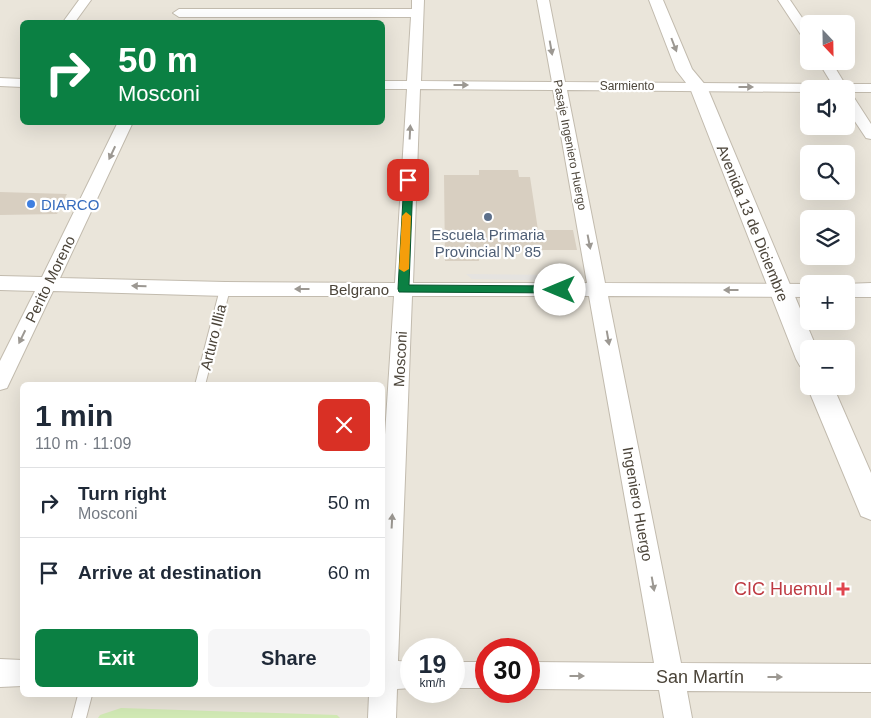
<!DOCTYPE html>
<html lang="en">
<head>
<meta charset="utf-8">
<style>
  body { margin:0; font-family:Helvetica,sans-serif; background:#f6f6f7; color:#1f2937; height:100vh; display:flex; flex-direction:column; font-size:19px; white-space:nowrap }
  * { box-sizing:border-box; margin:0 }
  p { font-size:16px; color:#747a83 }
  .icon { flex:none; width:28px; height:28px; fill:none; stroke:currentColor; stroke-width:2; stroke-linecap:round; stroke-linejoin:round }
  .map { position:relative; flex:1; overflow:hidden }
  .side { position:absolute; left:20px; top:382px; width:365px; height:315px; display:flex; flex-direction:column; background:#fff; border-radius:8px; box-shadow:0 5px 20px #0002 }
  .side>* { flex:none }
  .hud { position:absolute; left:20px; top:20px; width:365px; height:105px; border-radius:8px; box-shadow:0 5px 20px #0002; background:#0b8043; color:#fff; overflow:hidden }
  .needle { width:32px; rotate:158deg }
  .controls { position:absolute; left:800px; top:15px; display:grid; gap:10px }
  .controls a { display:grid; place-items:center; width:55px; height:55px; border-radius:8px; background:#fff; box-shadow:0 5px 20px #0002; font-size:25px }
  .speed { position:absolute; left:400px; top:638px; display:flex; gap:10px; font-size:25px; font-weight:700; text-align:center }
  .speed>* { display:grid; place-content:center; width:65px; height:65px; border-radius:50%; background:#fff; box-shadow:0 5px 20px #0002; line-height:1 }
  .speed small { font-size:12px; font-weight:400 }
  .speed .limit { border:8px solid #d22; background:#fff; color:#111 }
  .pin { position:absolute; display:grid; place-items:center; width:42px; height:42px; color:#fff; margin:-21px; border-radius:10px; box-shadow:0 2px 8px #0006 }
  .me { position:absolute; width:55px; margin:-28px; rotate:270deg; stroke-linejoin:round; filter:drop-shadow(0 0 4px #0008) }
  .turn { display:flex; align-items:center; gap:18px; height:105px; padding:0 15px; font-size:22px }
  .turn .icon { width:65px; height:65px; stroke-width:2.5 }
  .turn b { display:block; font-size:35px; line-height:42px }
  .round { display:grid; place-items:center; flex:none; width:52px; height:52px; border-radius:8px; background:#f6f6f7 }
  .head { display:flex; align-items:center; justify-content:space-between; height:85px; padding:0 15px }
  h1 { font-size:30px; font-weight:700; line-height:38px }
  .button { display:flex; gap:10px; margin-top:auto; padding:10px 15px }
  .button a { flex:1; height:58px; border-radius:8px; background:#0b8043; color:#fff; font-size:20px; font-weight:700; line-height:58px; text-align:center }
  .button a+a { background:#f6f6f7; color:#1f2937 }
  ul { padding:0; list-style:none }
  li { display:flex; align-items:center; gap:15px; height:70px; padding:0 15px; border-top:1px solid #e0e1e3 }
  li div { flex:1 }
  li b { display:block; font-size:19px }
  li em { font-style:normal }
  .map>svg:first-child { display:block }
</style>
</head>
<body>
<div class="map">
<svg width="871" height="718" viewBox="0 0 871 718">
  <rect width="100%" height="100%" fill="#f6f3ec"/>
  <!-- residential -->
  <path fill="#eae5da" fill-rule="evenodd" d="M0,0h871v718h-871zM22,22h360v100h-360zM809,24h37v37h-37zM809,89h37v37h-37zM809,154h37v37h-37zM809,219h37v37h-37zM809,284h37v37h-37zM809,349h37v37h-37zM22,385h360v310h-360zM411,649h43v42h-43zM486,649h43v42h-43z"/>
  <!-- green -->
  <path fill="#d2eab5" d="M121,708l216,7 3,3h-242l2,-3z"/>
  <!-- parking -->
  <path fill="#e5e3e0" d="M466,274l97,1 3,6 -94,-2z"/>
  <!-- building -->
  <path fill="#d8cfc1" d="M479,170h39l1,7h11l8,53h35l4,20h-99l1,11h-34l-1,-86h35z
    M0,192l67,2 -10,20 -57,1z"/>
  <g fill="none" stroke-linecap="round" stroke-linejoin="round">
    <defs>
      <path id="service" d="M225,286l5,3 -25,96h-10l25,-96z
        M78,695h14l-6,23h-14z"/>
      <path id="minor" d="M79,0h12l-16,22h-12z
        M412,0h12l-3,81 131,1 -15,-82h12l16,82 267,2 -14,-23h13l14,23h26v8h-24l4,1 20,31v15l-5,-1 -20,-30v-19h-37v3l-242,-2 38,193 206,1h-2v13l-201,-1 73,367 190,1v28l-184,-1 5,27h-28l-5,-28 -130,-1v-27l125,1 -65,-367h-177l-14,365 13,1v26l-14,1 -1,29h-28l1,-23h13v-214l12,-185h-169l-172,-5 -46,97 -7,2v-29l35,-70 -35,-1v-14l42,1 76,-155h15l-73,156 165,4 170,1 12,-194h-25v-8h25l4,-64h-232l-6,-4 6,-4h233zM420,89l133,1 34,193h-174z
        M778,0h12l19,28v14l-4,-1z
        M0,78l22,1v8l-22,-1z
        M871,283v14h-25v-13h-2z
        M0,659l22,1v26l-22,1z
        M454,662h32v26h-32z"/>
      <path id="tertiary" d="M649,0h14l29,69 15,18 110,262h-8v20l-9,-3 -4,-7 -106,-271 -14,-18z
        M809,383v3h24l38,87v47l-10,-4 -54,-130z"/>
    </defs>
    <!-- service casing -->
    <use href="#service" stroke="#c2bbae" stroke-width="2"/>
    <!-- minor casing -->
    <use href="#minor" stroke="#c2bbae" stroke-width="2"/>
    <!-- tertiary casing -->
    <use href="#tertiary" stroke="#c2bbae" stroke-width="2"/>
    <!-- service -->
    <use href="#service" fill="#fff" fill-rule="evenodd"/>
    <!-- minor -->
    <use href="#minor" fill="#fff" fill-rule="evenodd"/>
    <!-- tertiary -->
    <use href="#tertiary" fill="#fff" fill-rule="evenodd"/>
  </g>
  <!-- one-way arrows -->
  <defs><path id="oneway-solid" d="M-6-.8H1V-3.2L6.5 0L1 3.2V.8H-6Z" transform="scale(1.25)"/></defs>
  <g fill="#9c9892">
    <use href="#oneway-solid" transform="translate(674 45) rotate(69)"/>
    <use href="#oneway-solid" transform="translate(551 48) rotate(80)"/>
    <use href="#oneway-solid" transform="translate(461 85)"/>
    <use href="#oneway-solid" transform="translate(746 87)"/>
    <use href="#oneway-solid" transform="translate(410 132) rotate(-87)"/>
    <use href="#oneway-solid" transform="translate(112 153) rotate(115)"/>
    <use href="#oneway-solid" transform="translate(589 242) rotate(79)"/>
    <use href="#oneway-solid" transform="translate(139 286) rotate(-178)"/>
    <use href="#oneway-solid" transform="translate(302 289) rotate(-180)"/>
    <use href="#oneway-solid" transform="translate(731 290) rotate(180)"/>
    <use href="#oneway-solid" transform="translate(22 337) rotate(116)"/>
    <use href="#oneway-solid" transform="translate(608 338) rotate(80)"/>
    <use href="#oneway-solid" transform="translate(392 521) rotate(-87)"/>
    <use href="#oneway-solid" transform="translate(653 584) rotate(80)"/>
    <use href="#oneway-solid" transform="translate(577 676)"/>
    <use href="#oneway-solid" transform="translate(775 677)"/>
  </g>
  <!-- route -->
  <path fill="#0b8043" stroke="#07532c" d="M408,177l5,3 -4,105 151,1 4,1 1,3 -1,3 -165,-1 -1,-3 6,-109z"/>
  <!-- slow -->
  <path fill="#f59e0b" d="M406,212l5,4 -2,53 -5,3 -5,-3 3,-53z"/>
  <!-- markers -->
  <circle fill="#3f7fe0" stroke="#fff" stroke-width="2" cx="31" cy="204" r="5"/>
  <circle fill="#5c6f8a" stroke="#fff" stroke-width="2" cx="488" cy="217" r="5"/>
  <path fill="#e0444e" stroke="#fff" stroke-width="2" d="M840.5 581.5h5v5h5v5h-5v5h-5v-5h-5v-5h5z"/>
  <g text-anchor="middle" dominant-baseline="central" stroke-width="4.5" stroke-linejoin="round" paint-order="stroke">
    <!-- far-street labels -->
    <g font-size="12" fill="#4b4439" stroke="#fff">
      <text x="627" y="86">Sarmiento</text>
      <text transform="translate(570 145) rotate(79)">Pasaje Ingeniero Huergo</text>
    </g>
    <!-- shop labels -->
    <g font-size="15" fill="#366cbe" stroke="#fff" text-anchor="start">
      <text x="41" y="204">DIARCO</text>
    </g>
    <!-- street labels -->
    <g font-size="15" fill="#4b4439" stroke="#fff">
      <text transform="translate(753 223) rotate(68)">Avenida 13 de Diciembre</text>
      <text transform="translate(50 279) rotate(-64)">Perito Moreno</text>
      <text x="359" y="289">Belgrano</text>
      <text transform="translate(213 337) rotate(-76)">Arturo Illia</text>
      <text transform="translate(400 359) rotate(-87)">Mosconi</text>
      <text transform="translate(638 504) rotate(80)">Ingeniero Huergo</text>
    </g>
    <!-- service labels -->
    <g font-size="15" fill="#4e5e75" stroke="#fff">
      <text x="488" y="234">Escuela Primaria<tspan x="488" dy="17">Provincial Nº 85</tspan></text>
    </g>
    <!-- near-health labels -->
    <g font-size="18" fill="#be3a42" stroke="#fff" text-anchor="end">
      <text x="832" y="589">CIC Huemul</text>
    </g>
    <!-- near-street labels -->
    <g font-size="18" fill="#4b4439" stroke="#fff">
      <text x="700" y="677">San Martín</text>
    </g>
  </g>
</svg>
<div class="controls">
<a><svg class="needle" viewBox="-14 -14 28 28"><path d="M0-13l5 13h-10z" fill="#e53935"/><path d="M0 13l5-13h-10z" fill="#747a83"/></svg></a>
<a><svg class="icon" aria-label="sound" viewBox="0 0 24 24"><path d="M4 9h4l5-4v14l-5-4H4zM17 9q2 3 0 6"/></svg></a>
<a><svg class="icon" aria-label="search" viewBox="0 0 24 24"><circle cx="10" cy="10" r="6"/><path d="M15 15l6 6"/></svg></a>
<a><svg class="icon" aria-label="layers" viewBox="0 0 24 24"><path d="M12 4l9 5-9 5-9-5zM3 14l9 5 9-5"/></svg></a>
<a>+</a>
<a>−</a>
</div>
<div class="speed"><div>19<small>km/h</small></div><div class="limit">30</div></div>
<div class="pin" style="left:408px;top:180px;background:#d93025"><svg class="icon" aria-label="arrive" viewBox="0 0 24 24"><path d="M6 21V4h12l-3 4 3 4H6"/></svg></div>
<svg class="me" style="left:560px;top:290px" viewBox="-20 -20 40 40"><circle r="19" fill="#fff"/><path d="M0-13L10 11 0 6-10 11z" fill="#0b8043"/></svg>
<div class="hud">
<div class="turn"><svg class="icon" aria-label="right" viewBox="0 0 24 24"><path d="M7 20v-9h11M14 6l5 5-5 5"/></svg><div><b>50 m</b>Mosconi</div></div>
</div>
<section class="side">
<div class="head"><div><h1>1 min</h1><p>110 m · 11:09</p></div><a class="round" style="background:#d93025;color:#fff"><svg class="icon" aria-label="close" viewBox="0 0 24 24"><path d="M6 6l12 12M18 6L6 18"/></svg></a></div>
<ul>
<li><svg class="icon" aria-label="right" viewBox="0 0 24 24"><path d="M7 20v-9h11M14 6l5 5-5 5"/></svg><div><b>Turn right</b><p>Mosconi</p></div><em>50 m</em></li>
<li><svg class="icon" aria-label="arrive" viewBox="0 0 24 24"><path d="M6 21V4h12l-3 4 3 4H6"/></svg><div><b>Arrive at destination</b></div><em>60 m</em></li>
</ul>
<div class="button"><a>Exit</a><a>Share</a></div>
</section>
</div>
</body>
</html>
